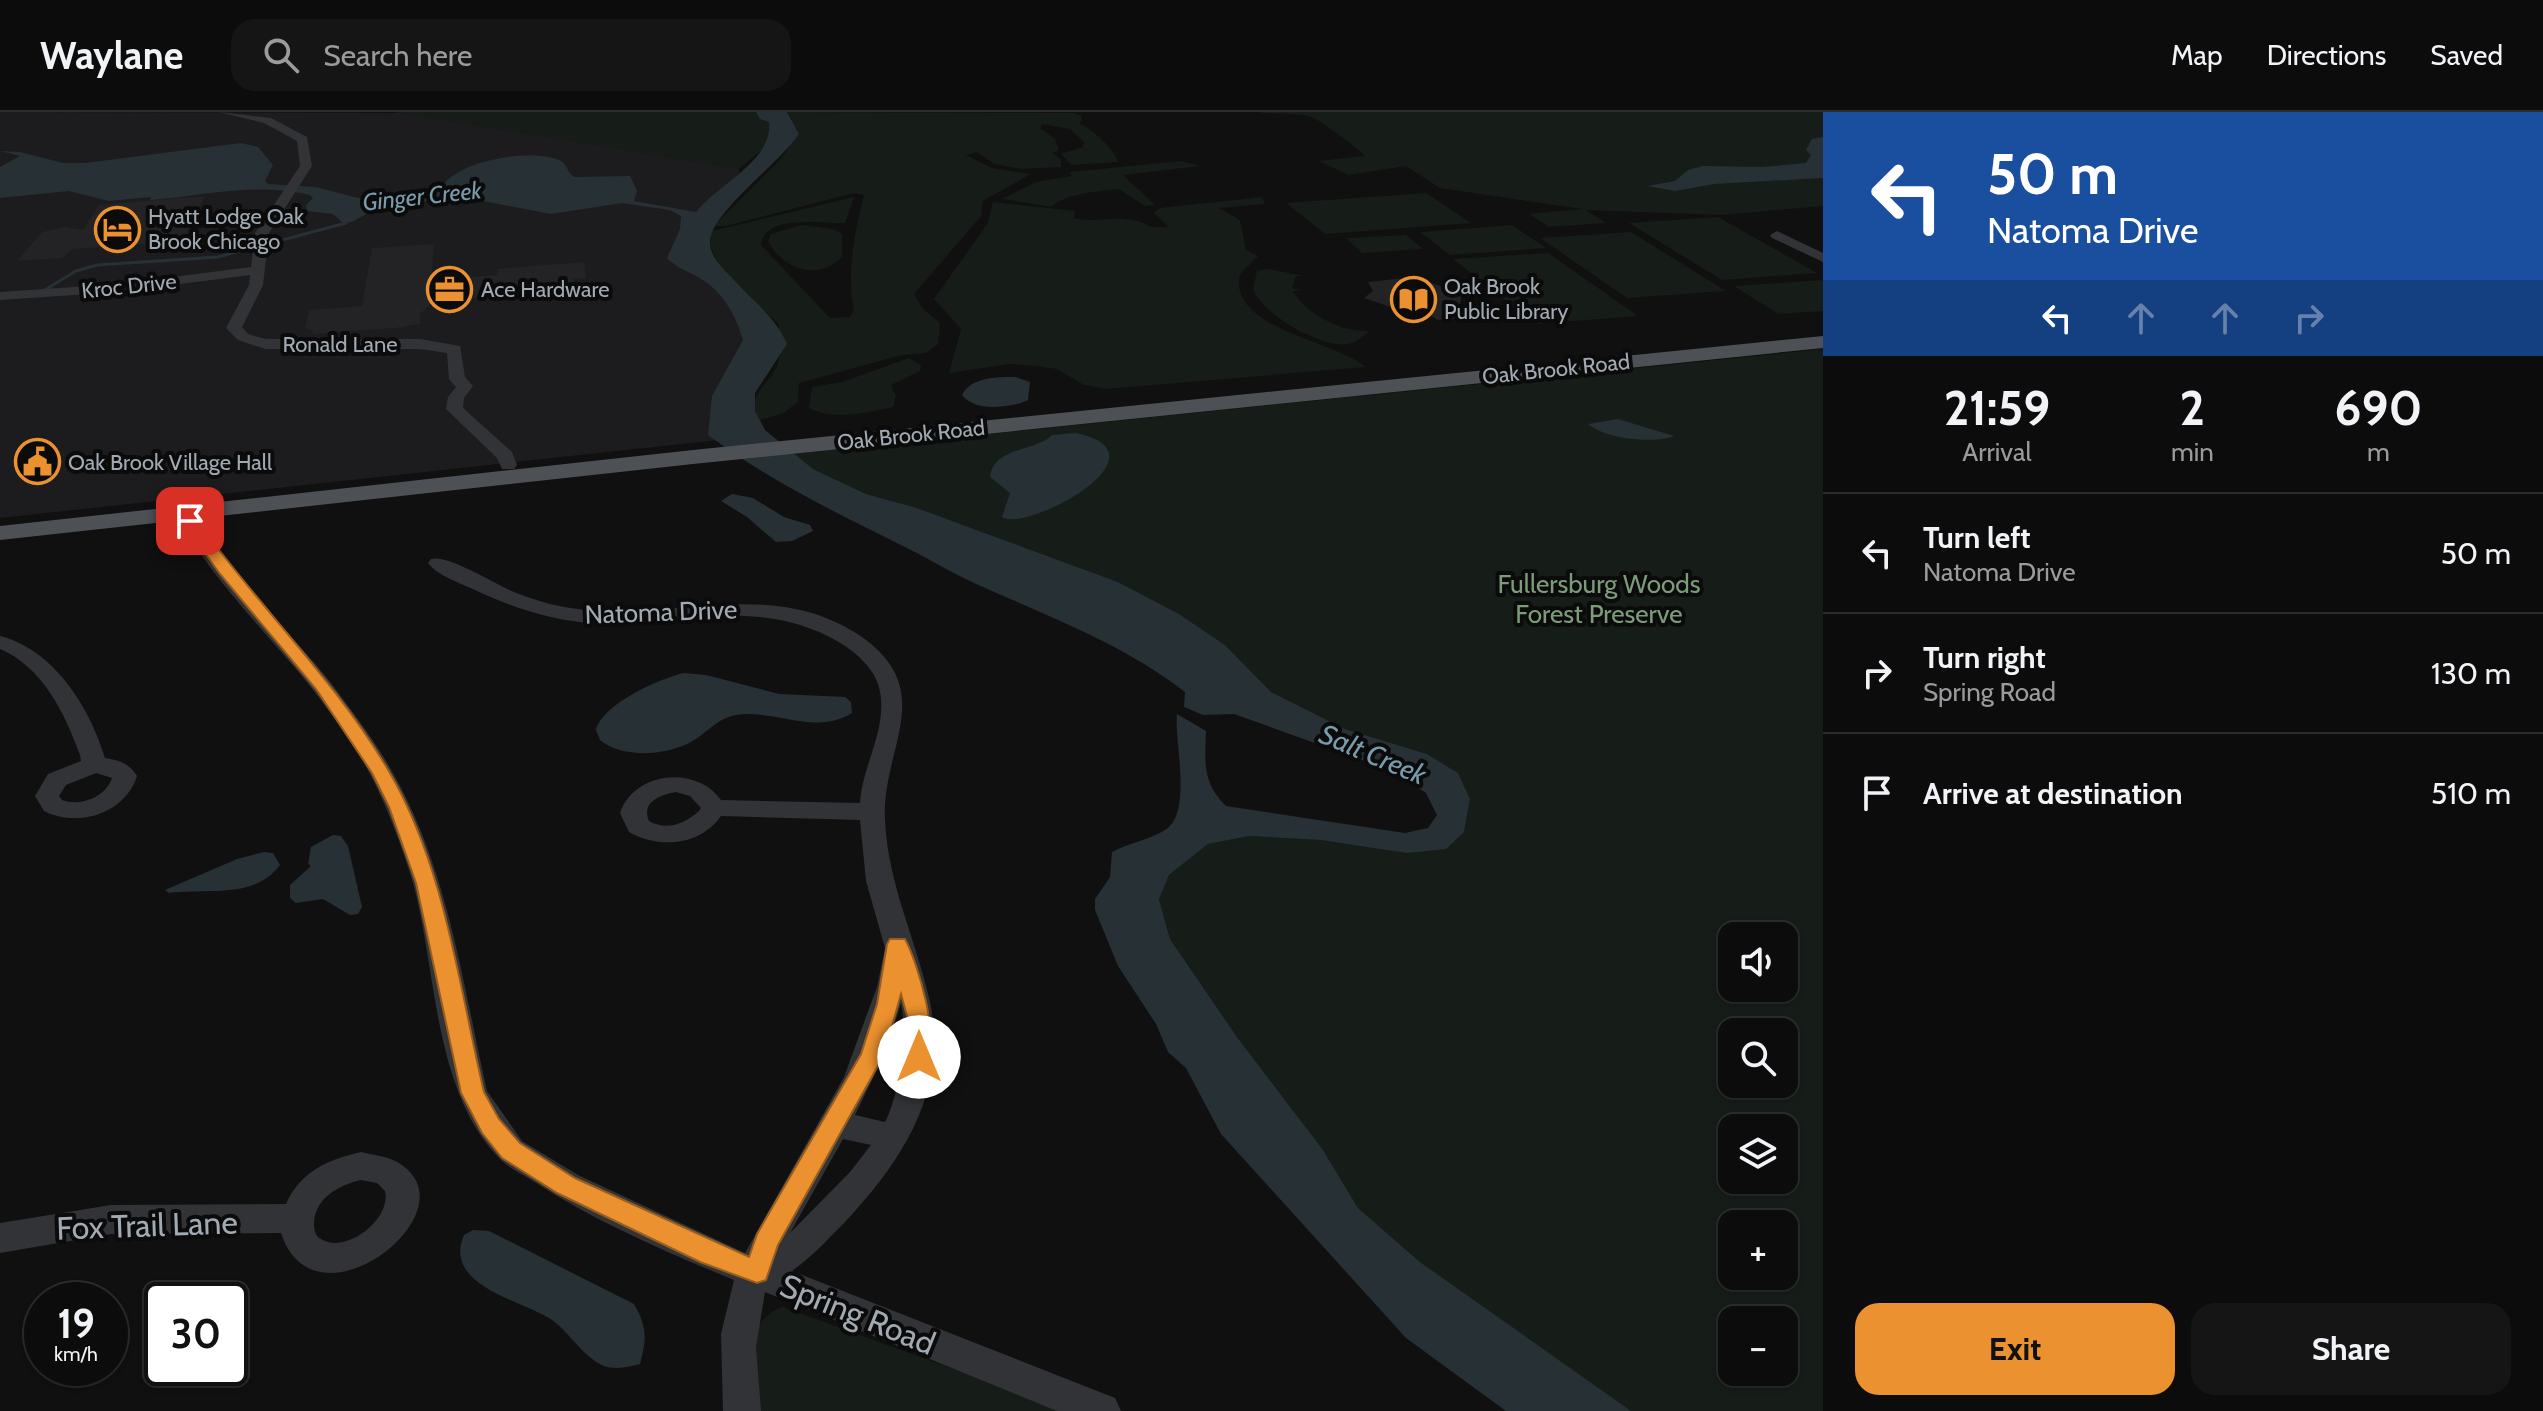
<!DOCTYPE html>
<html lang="en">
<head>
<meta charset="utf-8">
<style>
  body { margin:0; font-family:Cabin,sans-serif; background:#151516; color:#f1f3f6; height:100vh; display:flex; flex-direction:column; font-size:30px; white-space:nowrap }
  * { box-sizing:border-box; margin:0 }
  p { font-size:26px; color:#9a9b9d }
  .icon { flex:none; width:44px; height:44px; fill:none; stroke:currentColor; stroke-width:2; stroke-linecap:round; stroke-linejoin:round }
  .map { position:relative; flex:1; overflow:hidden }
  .panel { display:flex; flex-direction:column; background:#0c0c0d; width:720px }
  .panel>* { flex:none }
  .top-card { background:#1a4fa0; color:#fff; overflow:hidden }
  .controls { position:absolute; left:1718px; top:810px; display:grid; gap:16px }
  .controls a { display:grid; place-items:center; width:80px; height:80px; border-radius:16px; background:#0c0c0d; box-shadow:0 2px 6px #0004,0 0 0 2px #2c2c2e; font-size:40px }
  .speed { position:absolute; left:24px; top:1170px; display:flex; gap:16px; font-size:40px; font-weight:700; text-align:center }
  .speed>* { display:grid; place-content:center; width:104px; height:104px; border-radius:50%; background:#0c0c0d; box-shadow:0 2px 6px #0004,0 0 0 2px #2c2c2e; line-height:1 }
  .speed small { font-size:20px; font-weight:400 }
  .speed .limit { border:4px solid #111; border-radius:12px; background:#fff; color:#111 }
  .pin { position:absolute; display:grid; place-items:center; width:68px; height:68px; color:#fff; margin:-34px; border-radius:16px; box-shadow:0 4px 12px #0006 }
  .me { position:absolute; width:88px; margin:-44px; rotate:0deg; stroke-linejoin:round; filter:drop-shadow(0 0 6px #0008) }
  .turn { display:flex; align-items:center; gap:28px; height:168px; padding:0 32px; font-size:36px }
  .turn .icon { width:104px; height:104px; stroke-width:2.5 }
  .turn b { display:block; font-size:56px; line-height:68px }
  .lanes { display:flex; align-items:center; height:76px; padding:0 32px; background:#0003; justify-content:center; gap:40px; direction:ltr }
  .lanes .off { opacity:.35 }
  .eta { display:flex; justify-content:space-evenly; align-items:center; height:136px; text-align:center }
  .eta b { font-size:48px; font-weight:700; line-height:56px }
  .cta { display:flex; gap:16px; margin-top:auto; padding:16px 32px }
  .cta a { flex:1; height:92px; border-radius:24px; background:#eb912f; color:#111; font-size:32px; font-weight:700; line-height:92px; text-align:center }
  .cta a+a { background:#151516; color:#f1f3f6 }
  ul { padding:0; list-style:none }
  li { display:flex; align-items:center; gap:24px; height:120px; padding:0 32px; border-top:2px solid #2c2c2e }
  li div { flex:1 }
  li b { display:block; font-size:30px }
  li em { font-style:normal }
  header { display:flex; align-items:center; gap:48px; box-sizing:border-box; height:112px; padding:0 40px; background:#0c0c0d; border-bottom:2px solid #2c2c2e }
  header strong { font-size:38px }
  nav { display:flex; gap:44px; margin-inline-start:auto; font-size:28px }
  .search { width:560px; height:72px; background:#151516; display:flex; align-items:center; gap:20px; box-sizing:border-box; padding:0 28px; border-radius:24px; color:#9a9b9d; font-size:30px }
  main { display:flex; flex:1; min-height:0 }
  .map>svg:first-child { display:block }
</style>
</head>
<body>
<header>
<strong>Waylane</strong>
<div class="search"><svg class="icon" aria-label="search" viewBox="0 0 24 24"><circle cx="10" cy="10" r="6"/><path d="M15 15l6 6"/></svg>Search here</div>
<nav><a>Map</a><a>Directions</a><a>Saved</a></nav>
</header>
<main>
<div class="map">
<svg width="1823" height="1299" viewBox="0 0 1823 1299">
  <rect width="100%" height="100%" fill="#101011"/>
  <!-- built -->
  <path fill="#1c1c1e" d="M0,0l414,1 325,56 1,5 -46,46 19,62 25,31 12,31 -22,95 -728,79z"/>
  <!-- green -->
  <path fill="#161c17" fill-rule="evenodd" d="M394,0h369l9,11 1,17 -34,29z
    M787,0l287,1 8,3 -2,8c14,6 33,24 38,38l-46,3 -11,-11 22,-7 1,-5 -14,-13 -28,-5 -2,4 15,11 4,11 -7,3 9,6v8l-41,2 -26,-5 -17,-12 -11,3 26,13 39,6 -48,27 -2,15 -67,78 9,15 17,14 -2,21 -12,9 -24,2 -103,28 -1,19 -16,12 -23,6c-14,-27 11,-34 19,-57 4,-10 0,-28 1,-39 -21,-21 -79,-62 -67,-93l142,-34 -9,26c-23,1 -80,-10 -84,22l69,73 20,-1 4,-8c-8,-36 1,-78 10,-114l-10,-2 -128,33h-12l64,-64 21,-28z
    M1257,0h566v94l-102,9 -135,-5 20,13 -57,4 -20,-13 53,-5 -142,-21 -34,-22 -58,9 -29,-14 46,-5c-4,-6 -45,-35 -51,-38 -15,-6 -41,-3 -57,-6z
    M1181,49l19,5 -77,9 32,30 -10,1 -26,-17c-23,3 -49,3 -68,18l-49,-8 34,-17 36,-6 -2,-4z
    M1426,81l45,30 -146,11 -39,-31z
    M1262,85l3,7 -46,4 21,12 6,30 12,6 -18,18c-13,55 97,67 125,93l-258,22 -23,-4 -27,-16 -20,-3 -28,-2 -60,9 12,-44 -27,-30 54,-76 5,-21 82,9 -1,7c20,5 39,-2 58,2 16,2 13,9 37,7l-15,-14 6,-5z
    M1718,105l99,56 -95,7 -93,-57z
    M801,113l32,4 9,5v23c-24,25 -60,12 -74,-16l3,-7z
    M1512,113l34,23 -96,7 -30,-23z
    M1631,120l95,59 -99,7 -87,-60z
    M1406,123l17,14 -61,4 -16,-15z
    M1548,141l90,63 -103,8 -82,-65z
    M1267,157l38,7h-9l-4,12 9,2 -8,1c14,25 50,41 76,40 -6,5 -13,12 -21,13 -27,4 -86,-30 -95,-55l4,-18z
    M1823,168v31l-45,3 -44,-28z
    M1823,237v1062h-319l8,-84 -92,-65 -62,-54 -35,-58 -86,-113 -67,-98 -11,-41 10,-23 39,-31 41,-8 72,4 143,-8 6,-33 -12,-26 -31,-19 -82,-25 -74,-37 -46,-47 -46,-31 -61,-32 -201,-74 -51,-14 -53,-25 -21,-15zM1732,824h52v52h-52zM1732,920h52v52h-52zM1732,1016h52v52h-52zM1732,1112h52v52h-52zM1732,1208h52v52h-52z
    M909,246l12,7 -1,6 -29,14 5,11 -3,11c-28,6 -58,14 -84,1l3,-21 30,-5z
    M782,1195l12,4 275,100h-316c-1,-39 -15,-86 29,-104z"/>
  <!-- water -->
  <path fill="#273034" d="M756,0h31l12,22c-17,27 -91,81 -89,109 1,15 13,25 22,35 21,23 43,38 55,66l-32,49v18l10,19 48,39 53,25 51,14 201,74 61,32 46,31 46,47 74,37 82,25 31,19 12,26 -6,33 -18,17 -39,4 -86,-13 -72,-4 -41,8 -39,31 -10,24 11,40 67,98 86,113 35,58 62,54 211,149h-125l-100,-73 -185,-204 -35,-66 -18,-16 -12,-28 -38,-58 -23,-56v-11l15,-22 2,-25c16,-9 37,-12 53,-22 28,-17 9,-89 12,-116l29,17c-1,32 -4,51 20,75l179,27 23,-5 9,-13 -11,-22 -33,-22 -159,-57 -31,1 -19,-8 1,-15c-63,-49 -138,-76 -211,-109 -22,-10 -43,-23 -65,-34 -72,-36 -136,-66 -201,-114l4,-39 31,-56c-8,-27 -22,-52 -49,-65 -11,-6 -18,-8 -27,-17l13,-29 1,-13 -11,-6 -48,-7 -71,11 -89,-17 -83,10 -27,15 -9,1 -10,-9 -26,-3 -1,-6 7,-7 -3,-3c-59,-13 -103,1 -160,5l1,-3 -42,4 -40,-10 -69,7v-31l20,-11 -20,-5 20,1 43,11h22l156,-20 17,4 15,18 -8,16 3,3 48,3 42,11 71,-3 11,-5c13,-29 89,-42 119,-30 10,4 7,13 16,17l55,-1 7,15 -3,10 62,11c22,-28 77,-51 73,-90l-9,-3z
    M1823,25v41l-109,6 -39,7 -28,-5 28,-5 13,-11 15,-4 60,1 43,-4 5,-8 -5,-5 6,-11z
    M1015,265l15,5 -2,18 -7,3c-19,4 -45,9 -59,-8 9,-18 35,-18 53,-18z
    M1618,307l56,17c-20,8 -69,3 -86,-12z
    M1076,321c99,21 -52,101 -74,84l8,-24 -20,-16c3,-30 45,-25 62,-42z
    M732,382l21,4 31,19 26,8 3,6 -21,10 -16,1 -29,-25 -26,-16z
    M684,561l22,2 73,19 66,3 6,5 1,11c-37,23 -77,-4 -116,2 -21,4 -29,19 -47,28 -26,13 -67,15 -89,-3l-4,-10c7,-26 62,-51 88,-57z
    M333,723l8,1 7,10 14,61 -4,7 -8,1 -27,-16 -27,4 -6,-5v-13l21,-19 -3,-2 3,-17z
    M264,740l9,1 7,12c-26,35 -74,23 -111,28l-4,-3 72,-31z
    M473,1118l16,1 145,73c13,22 13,35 6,60 -12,3 -24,6 -36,2 -21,-9 -34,-33 -52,-46 -30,-20 -110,-34 -88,-85z"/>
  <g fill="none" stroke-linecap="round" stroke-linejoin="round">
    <!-- stream -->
    <path stroke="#273034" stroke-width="3" d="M43,179l33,-20 21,-6 121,-8 128,-34"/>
  </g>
  <!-- building -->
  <path fill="#232325" d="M205,84l-22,44 -5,2 -105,7 -11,9 -45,3 25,-29 23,-5 18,3 16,-25z
    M434,132l-3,36 66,-5v-6l87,-7 2,16 -13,1 1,7 -143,17 -11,11v10l-25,4 -83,6 1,-4 -8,-2 4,-18 53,-4 10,-58z
    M1413,165l49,16 -5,25 -20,2 -9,-7 -23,-1 -41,-14 9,-7 -5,-9z"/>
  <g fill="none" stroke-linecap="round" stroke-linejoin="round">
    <!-- minor -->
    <path fill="#313336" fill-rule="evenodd" d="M218,0l53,6 36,19 5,29 -43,67 -6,52 -21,42 6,7 18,5h154l40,7 5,31 8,9 -9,12 -1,10 49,44 5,13 -3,4h-12l-5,-11 -51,-49 2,-12 8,-10 -7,-8 -2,-26 -27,-4h-155l-27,-9 -12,-12 23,-43 1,-10 -132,17 -118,8v-8l118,-8 133,-17 4,-34 45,-67 -3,-25 -33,-18z
      M1777,119l46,22v9l-51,-24 -2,-3z
      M185,383l9,6c1,41 109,144 137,182 21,28 45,59 62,90 55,96 70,212 94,318l35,50 56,34 167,78 99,-176 33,-90 8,-39 -19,-67 -6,-61 -139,-4c-21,30 -62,33 -92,16l-9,-19c14,-42 77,-48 101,-13l139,3c2,-39 31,-79 18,-119 -6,-18 -25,-34 -41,-43 -82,-46 -158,-14 -245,-18 -40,-2 -81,-16 -117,-33 -15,-7 -37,-14 -47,-27l3,-4c18,-5 68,28 88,35 19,7 39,13 59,15 96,12 196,-33 284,28 77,55 19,112 23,183 3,65 31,119 45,182 19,88 -28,159 -85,220 -17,17 -33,35 -53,49l323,127 6,13h-64l-292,-119 -9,55 5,64h-38l-2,-77 13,-54c-68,-28 -140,-59 -201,-99 -11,-7 -26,-14 -35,-24 -65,-68 -61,-187 -85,-274 -11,-36 -25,-74 -42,-107 -15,-30 -38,-60 -58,-86 -28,-38 -138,-148 -137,-189zM676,680l14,4 11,12 -2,3c-15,13 -32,20 -50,10 -8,-19 11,-26 27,-29zM901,891c7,40 1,75 -13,113l-3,6 -30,-7 32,-66zM843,1027l28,6 -21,27 -60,61z
      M0,524c53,13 90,71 105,122 14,2 24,5 32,18 -12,38 -59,52 -93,35l-9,-15 13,-22 33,-13 -1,-6c-15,-41 -37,-88 -80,-106zM96,661l16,5c-6,19 -32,29 -50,22l-3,-4 7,-11z
      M361,1040c12,3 26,4 36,10 82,46 -82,176 -116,71l-170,1 -111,19v-30l111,-18 175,-1c15,-33 41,-44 75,-52zM361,1068l16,3 8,8c7,27 -38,64 -64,48 -6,-3 -7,-9 -7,-16 1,-25 25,-38 47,-43z"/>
    <!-- major -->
    <path fill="#4d5055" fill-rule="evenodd" d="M1823,224v12l-1130,116 -693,76v-14l693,-76z"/>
  </g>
  <!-- route -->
  <path fill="#eb912f" stroke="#995e1f" stroke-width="2" d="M184,406h11c62,87 141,162 195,255 55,95 69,213 94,319l15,27 21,24 55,35 174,79 8,-23 104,-180 16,-50 10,-60 3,-5h15c13,24 35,99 22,125h-16l-4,-7 1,-37 -7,-26 -17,61 -106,190 -12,35 -9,3 -57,-21 -143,-69 -55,-35 -20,-25 -21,-40 -45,-210 -27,-76 -17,-34 -56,-84 -96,-115 -38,-53z"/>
  <!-- icons -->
  <defs>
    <symbol id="hotel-ring" viewBox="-11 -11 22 22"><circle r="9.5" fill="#0b0b0c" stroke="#eb912f" stroke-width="1.5"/><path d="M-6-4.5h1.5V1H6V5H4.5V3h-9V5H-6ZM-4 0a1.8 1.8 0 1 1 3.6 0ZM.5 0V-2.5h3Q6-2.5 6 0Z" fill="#eb912f"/></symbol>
    <symbol id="office-ring" viewBox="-11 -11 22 22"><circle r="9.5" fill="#0b0b0c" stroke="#eb912f" stroke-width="1.5"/><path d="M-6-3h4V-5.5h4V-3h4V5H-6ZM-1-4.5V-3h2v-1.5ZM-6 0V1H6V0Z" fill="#eb912f"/></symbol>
    <symbol id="library-ring" viewBox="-11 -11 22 22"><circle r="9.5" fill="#0b0b0c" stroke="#eb912f" stroke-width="1.5"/><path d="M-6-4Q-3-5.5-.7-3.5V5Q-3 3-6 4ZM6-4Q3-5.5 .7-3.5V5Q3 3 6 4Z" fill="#eb912f"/></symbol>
    <symbol id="civic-ring" viewBox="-11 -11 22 22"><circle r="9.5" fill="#0b0b0c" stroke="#eb912f" stroke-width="1.5"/><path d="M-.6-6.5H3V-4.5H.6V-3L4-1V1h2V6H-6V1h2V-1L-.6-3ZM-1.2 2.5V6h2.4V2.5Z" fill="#eb912f"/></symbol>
  </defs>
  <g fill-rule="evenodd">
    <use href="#hotel-ring" x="92" y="92" width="51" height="51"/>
    <use href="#office-ring" x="424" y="152" width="51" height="51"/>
    <use href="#library-ring" x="1388" y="162" width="51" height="51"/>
    <use href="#civic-ring" x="12" y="324" width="51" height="51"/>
  </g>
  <g text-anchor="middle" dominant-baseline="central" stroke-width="8" stroke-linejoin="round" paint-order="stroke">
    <!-- far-poi labels -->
    <g font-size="22" fill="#a1a9b2" stroke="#0b0b0c" text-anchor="start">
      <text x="148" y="104">Hyatt Lodge Oak<tspan x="148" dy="25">Brook Chicago</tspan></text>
      <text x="1444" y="174">Oak Brook<tspan x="1444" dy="25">Public Library</tspan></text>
      <text x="481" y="177">Ace Hardware</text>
      <text x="68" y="350">Oak Brook Village Hall</text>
    </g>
    <!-- far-street labels -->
    <g font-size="22" fill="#a1a9b2" stroke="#0b0b0c">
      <text transform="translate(129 174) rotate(-6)">Kroc Drive</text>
      <text x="340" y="232">Ronald Lane</text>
      <text transform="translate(1556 257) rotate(-6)">Oak Brook Road</text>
      <text transform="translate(911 323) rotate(-6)">Oak Brook Road</text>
    </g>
    <!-- far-water labels -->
    <g font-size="24" font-style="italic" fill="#799cac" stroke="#0b0b0c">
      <text transform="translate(422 84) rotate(-6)">Ginger Creek</text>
    </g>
    <!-- park labels -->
    <g font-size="26" fill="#7c9c79" stroke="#0b0b0c">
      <text x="1599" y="472">Fullersburg Woods<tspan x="1599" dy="30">Forest Preserve</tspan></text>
    </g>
    <!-- street labels -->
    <g font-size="26" fill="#a1a9b2" stroke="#0b0b0c">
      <text transform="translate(661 500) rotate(-2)">Natoma Drive</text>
    </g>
    <!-- water labels -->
    <g font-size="28" font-style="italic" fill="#799cac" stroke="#0b0b0c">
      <text transform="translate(1373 642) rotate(23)">Salt Creek</text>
    </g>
    <!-- near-street labels -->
    <g font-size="32" fill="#a1a9b2" stroke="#0b0b0c">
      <text transform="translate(147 1113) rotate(-2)">Fox Trail Lane</text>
      <text transform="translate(858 1202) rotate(22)">Spring Road</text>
    </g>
  </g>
</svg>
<div class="controls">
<a><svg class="icon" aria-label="sound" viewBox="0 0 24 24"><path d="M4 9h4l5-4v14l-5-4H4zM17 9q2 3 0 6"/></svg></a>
<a><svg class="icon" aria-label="search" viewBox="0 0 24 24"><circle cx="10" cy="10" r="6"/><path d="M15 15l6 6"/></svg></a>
<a><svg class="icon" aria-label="layers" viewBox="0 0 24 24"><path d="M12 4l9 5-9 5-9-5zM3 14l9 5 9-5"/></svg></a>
<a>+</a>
<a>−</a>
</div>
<div class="speed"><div>19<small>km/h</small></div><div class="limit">30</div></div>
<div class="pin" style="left:190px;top:409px;background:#d93025"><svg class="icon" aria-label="arrive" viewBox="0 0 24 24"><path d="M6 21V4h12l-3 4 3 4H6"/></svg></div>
<svg class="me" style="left:919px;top:945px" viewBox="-20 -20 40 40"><circle r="19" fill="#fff"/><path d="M0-13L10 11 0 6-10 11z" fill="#eb912f"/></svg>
</div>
<section class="panel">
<div class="top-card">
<div class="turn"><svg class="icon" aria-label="left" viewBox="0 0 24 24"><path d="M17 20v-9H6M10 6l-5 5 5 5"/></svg><div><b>50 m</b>Natoma Drive</div></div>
<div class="lanes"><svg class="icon" aria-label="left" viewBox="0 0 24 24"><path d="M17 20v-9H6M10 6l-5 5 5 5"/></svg><svg class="icon off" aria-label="ahead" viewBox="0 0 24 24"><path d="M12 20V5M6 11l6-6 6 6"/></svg><svg class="icon off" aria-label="ahead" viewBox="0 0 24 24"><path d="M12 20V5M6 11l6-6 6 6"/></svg><svg class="icon off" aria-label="right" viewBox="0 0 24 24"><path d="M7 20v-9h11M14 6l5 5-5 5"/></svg></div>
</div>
<div class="eta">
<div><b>21:59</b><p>Arrival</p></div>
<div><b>2</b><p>min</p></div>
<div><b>690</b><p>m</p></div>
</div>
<ul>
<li><svg class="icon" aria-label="left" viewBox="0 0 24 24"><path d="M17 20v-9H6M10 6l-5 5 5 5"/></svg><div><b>Turn left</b><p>Natoma Drive</p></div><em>50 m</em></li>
<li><svg class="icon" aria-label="right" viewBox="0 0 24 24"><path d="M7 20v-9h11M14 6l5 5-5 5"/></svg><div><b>Turn right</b><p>Spring Road</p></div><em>130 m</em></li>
<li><svg class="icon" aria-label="arrive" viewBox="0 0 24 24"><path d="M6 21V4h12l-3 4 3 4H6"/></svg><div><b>Arrive at destination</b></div><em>510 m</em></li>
</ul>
<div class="cta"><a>Exit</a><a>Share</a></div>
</section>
</main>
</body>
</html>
